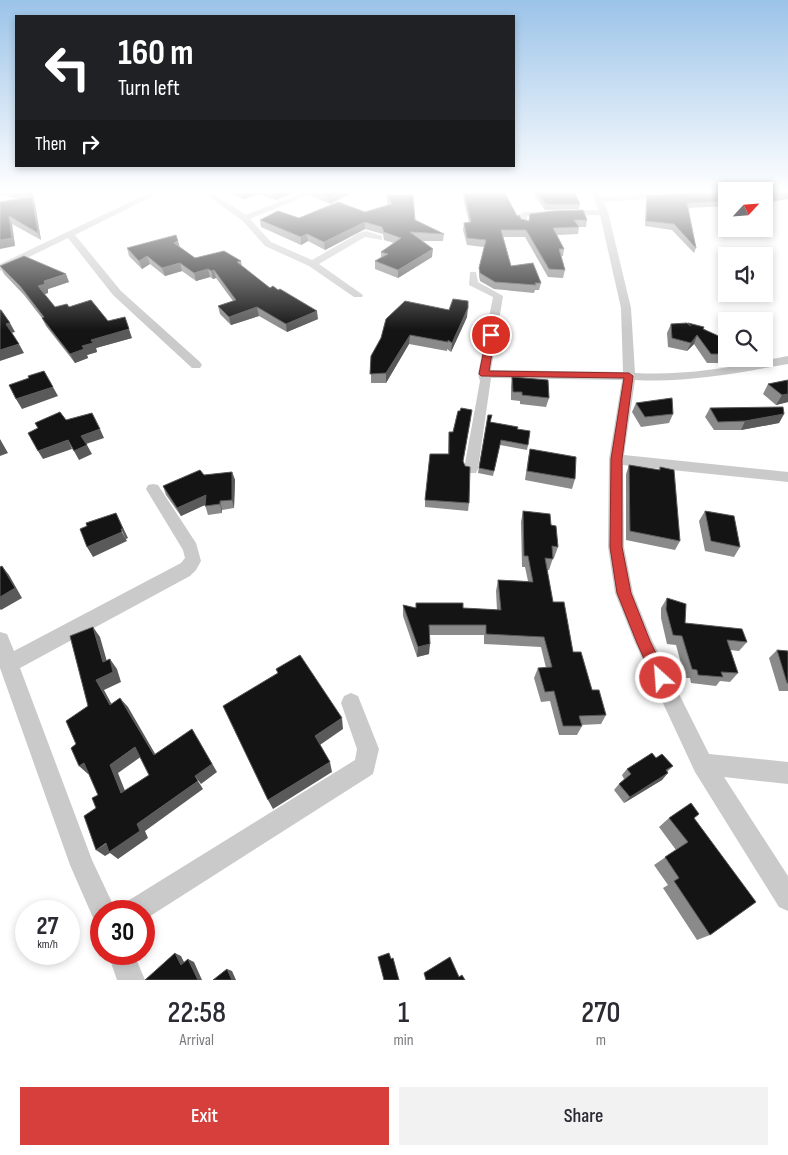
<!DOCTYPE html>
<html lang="en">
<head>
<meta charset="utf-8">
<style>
  body { margin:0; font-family:"Sofia Sans Condensed",sans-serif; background:#f2f2f3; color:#2b2b33; height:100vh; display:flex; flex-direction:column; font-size:19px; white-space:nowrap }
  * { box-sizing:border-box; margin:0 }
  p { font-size:16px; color:#7c7c81 }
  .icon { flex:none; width:28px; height:28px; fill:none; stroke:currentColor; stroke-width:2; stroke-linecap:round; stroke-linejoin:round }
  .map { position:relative; height:980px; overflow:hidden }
  .panel { display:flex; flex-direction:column; background:#fff; flex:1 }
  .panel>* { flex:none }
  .hud { position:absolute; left:15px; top:15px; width:500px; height:152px; border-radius:0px; box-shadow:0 2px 8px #0003; background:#202124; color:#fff; overflow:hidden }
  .needle { width:32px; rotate:64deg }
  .tools { position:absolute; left:718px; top:182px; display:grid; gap:10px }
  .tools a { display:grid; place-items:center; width:55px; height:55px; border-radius:0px; background:#fff; box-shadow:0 2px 8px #0003; font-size:25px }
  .speed { position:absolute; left:15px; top:900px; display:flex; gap:10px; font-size:25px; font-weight:700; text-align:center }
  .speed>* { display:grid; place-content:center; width:65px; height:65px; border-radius:50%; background:#fff; box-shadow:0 2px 8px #0003; line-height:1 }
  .speed small { font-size:12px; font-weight:400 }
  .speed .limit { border:8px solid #d22; background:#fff; color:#111 }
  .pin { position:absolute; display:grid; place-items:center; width:42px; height:42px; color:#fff; margin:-21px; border:2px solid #fff; border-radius:50%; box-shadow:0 1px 5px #0007 }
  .me { position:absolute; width:55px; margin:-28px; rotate:334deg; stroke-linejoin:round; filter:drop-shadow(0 0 4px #0008) }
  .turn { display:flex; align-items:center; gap:18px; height:105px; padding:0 20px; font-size:22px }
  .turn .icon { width:65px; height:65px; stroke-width:2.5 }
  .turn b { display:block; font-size:35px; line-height:42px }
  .then { display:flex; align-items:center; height:48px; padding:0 20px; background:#0003; gap:10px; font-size:19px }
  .eta { display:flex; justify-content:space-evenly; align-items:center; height:85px; text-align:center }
  .eta b { font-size:30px; font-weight:600; line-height:35px }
  .primary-button { display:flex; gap:10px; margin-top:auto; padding:10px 20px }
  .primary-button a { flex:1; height:58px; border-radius:0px; background:#d73f3c; color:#fff; font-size:20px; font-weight:600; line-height:58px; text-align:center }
  .primary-button a+a { background:#f2f2f3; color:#2b2b33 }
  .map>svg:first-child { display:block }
</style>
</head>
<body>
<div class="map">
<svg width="788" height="980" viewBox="0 0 788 980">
  <rect width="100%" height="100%" fill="#fff"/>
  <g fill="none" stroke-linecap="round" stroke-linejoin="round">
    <!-- minor -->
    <path fill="#cacaca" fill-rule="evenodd" d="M149,193h10l-84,42 46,56 79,71 2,3 -2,3h-8l-79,-73 -45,-57 -68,33v-7z
      M203,193h9l34,22 56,-22h11l-63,26 21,23 41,18 47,-27 7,-2 16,5v4l-17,-3 -46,27 44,31 -1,2h-8l-45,-31 -44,-20 -23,-26z
      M591,193h8l2,4 68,-4h41l-4,2 -103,7 5,10 23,96 4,65c52,3 102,-7 153,-17v8c-51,9 -101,19 -153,16l-11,75 164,17v10l-165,-17 1,82 9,46 19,47 57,114 79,8v22l-64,-7 64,99v35l-9,-4 -84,-135 -60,-129 -20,-50 -7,-46 1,-88 13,-79 -131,-2 -13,91 -2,4h-10l-2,-4 16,-88 -2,-7 15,-77 -24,-12 1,-13h6l2,10 25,14 -12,74 132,2 -2,-64 -21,-93 -73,1v10l-7,-2 -1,-9 5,-3 75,-2z
      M153,484l5,1 38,58 5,18 -5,9 -6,6 -170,92 72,192 24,51h-15v12l-7,-3 -24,-55 -70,-197v-36l7,2 7,17 167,-88 4,-5 -2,-8 -37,-61 2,-4z
      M351,693l7,3 21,53 -6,25 -229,146v-9h-22l4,-9 229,-142 2,-11 -16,-46 3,-7z
      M108,954h26l11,26h-28z"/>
  </g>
  <!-- wall -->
  <path fill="#8a8a8a" d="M0,193h36h-3l8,47 -29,-16 3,22 -15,-44 19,-3 -19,-5z
    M228,193h65l-17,7 -18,-6 -14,5z
    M311,193h40l-21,11 -19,-8z
    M462,193h43l12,23 4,3 8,2 1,-7 57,6 -1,7h-7l-1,7 -21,1 7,14 -1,7h-2l4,14 -2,8 -15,-1 -23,-40h-22l8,29 30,17 -2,7h-4l-1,3 -40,-4 -14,-8 -1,-5v-8l5,-21 -17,-2 -4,-15 1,-7 5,-1z
    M533,193h42l5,11 -1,5 -34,1z
    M726,193v13l-38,2 8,40 -2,5 -22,-23 -27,-4 1,-25 1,-5z
    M387,195l28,25 29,14 -1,7h-22l11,16 -34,21 -23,-9v-8l6,-4v-5l13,-9 -10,-3 -1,-6 -18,-5 -40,21 -17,-9 -7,4 -40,-18 -1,-7 39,-2 66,-6 23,-7 -1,-3z
    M180,247l15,11 46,3 1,5 28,22 48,31 -31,13 -28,-16 -28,9 -11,-11 -2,-8 15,-5 -17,-23 -3,1 -3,-2 -14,4 -14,-10 -17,5 -15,-12 -8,5 -13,-13 -2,-8z
    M0,266l69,16 -21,7v4l-4,1 11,13h14l39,14 24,17 -36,10 1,4 -10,3 1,3 -13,5 -29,-37 -4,-8 -18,-23 -20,-21z
    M449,310l18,7 -16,35 -4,-3v2l-38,-7 -23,39h-15v-27z
    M688,323l16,6 22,13v17h7l-2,4h-24l-13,-19 -7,7 -19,-4 -1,-14 4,-9h17z
    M512,377l37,21 -3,9 -26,-3v-3l-9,-1v-14z
    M788,380v22l-12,3 -13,-11 5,-10z
    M636,403l37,11 -4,9 -28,4 -9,-15z
    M710,408l74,6 -5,9 -38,7h-27l-9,-13z
    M488,415l3,7 26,7 11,16 -1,5 -27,-5 -7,31 -15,-3z
    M471,417l-8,45 6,41 -1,8 -43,-4v-7l23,-46 1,-22h4z
    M530,449l45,30 -3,10 -47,-9 3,-21z
    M629,465l30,5 1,-3 20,74 -5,9 -49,-10v-66z
    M232,472l3,8 -1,28 -12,2v3l-14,2 -3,-10 -24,11 -15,-21 -3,-9 41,-11z
    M523,511l28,14 7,22 -4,11h-1l-4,12h-2l6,32 20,50 19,38 14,25 -5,9 -20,1 1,1 -5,9h-18l-9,-34 -9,1 -7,-24 4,-10h8l-5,-21 -57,-3v-9h-55v19l-12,3 -14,-41v-11l13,3h47l34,2 -1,-19 2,-11 30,1 -3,-14h-3l-1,-45z
    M705,511l35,36 -6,10 -29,-6 -6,-30z
    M667,598l18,25 62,19 -8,9 -9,-1 8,23 -8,9 -10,-1 -4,5 -25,-3 -1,-5h-5l-9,-33 -9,-1 -6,-26v-10z
    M777,650l11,1v40h-9l-10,-33z
    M656,758l17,8 -6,6 -5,8 -38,23 -10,-13 5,-6 5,-5 -2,-4 5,-6z
    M669,818l25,1 16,116 -13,5 -34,-52 5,-3 -14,-20 22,-15 -17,-23z"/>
  <!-- shaded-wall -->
  <path fill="#5a5a5a" d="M31,193h5h-3l2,10z
    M243,193h15v1l-14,5z
    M277,193h16l-17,7 -1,-6z
    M337,193h14l-21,11 -1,-7z
    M788,194v5l-24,4v-4z
    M32,197l3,7 6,36 -3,-7z
    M9,216l3,8 3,22 -15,3v-9z
    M365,222v7l-40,21 -1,-8z
    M307,234l1,7 -7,4v-8z
    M178,241l2,7 -6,-5z
    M433,249l-1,8 -34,21v-8z
    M147,256l3,8 -8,5 -3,-8z
    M180,263l2,8 -17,5 -3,-8z
    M208,269l2,8 -14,4 -2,-8z
    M214,270l2,8 -3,1 -2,-8z
    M66,274l3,8 -21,7v4l-6,2 -4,-9 6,-5z
    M257,307l2,9 -28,9 -2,-8z
    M468,308l-1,9 -16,35 1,-9z
    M317,311l1,8 -31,13 -1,-8z
    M10,323l5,9 -4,1 -5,-9z
    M129,329l3,9 -36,10 1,4 -10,3 1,3 -13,5 -5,-9 21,-14z
    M410,335l-1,9 -23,39v-10z
    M697,335l-3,9 -7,7 4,-8z
    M19,344l5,9 -24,8v-11z
    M53,387l5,9 -36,13 -6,-10z
    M788,394v8l-12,3 6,-10z
    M784,414l-5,9 -38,7 4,-9z
    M100,429l4,9 -18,6 -5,-8z
    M0,439l8,14 -8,3z
    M68,440l4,9 -29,10 -5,-8z
    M87,445l5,9 -13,6 -5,-9z
    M232,472l3,8 -1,28 -2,-8z
    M206,495l3,8 -28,13 -4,-8z
    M220,501l2,9v3l-2,-9z
    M116,513l12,25 -2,1 -5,-10z
    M122,532l5,9 -34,16 -6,-10z
    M2,566l7,9 13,23 -21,12 -1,-1v-12z
    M93,627l7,10 10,35 -7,-10z
    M430,644l-1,10 -12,3 1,-10z
    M110,659l7,10 4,13 -17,8 13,24 -7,-9 -14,-25z
    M120,698l8,9 33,57 -7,-9z
    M342,718l1,11 -26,18 -2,-11z
    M198,739l19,33 -16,12 -6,-8z
    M135,747l7,9 -24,17 11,28 -8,-8 -11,-28z
    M330,762l2,10 -59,37 -5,-9z
    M84,763l9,8 -5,3 -9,-8z
    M668,773l-6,7 -38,23 6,-6z
    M198,781l5,8 -58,42 3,7 -30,21 -8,-6 -5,3 -9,-6 41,-26z
    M175,953l6,3 6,12 -6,-3z
    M188,959l6,3 8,18h-4z
    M227,969l5,2 4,9h-4z"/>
  <!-- building -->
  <path fill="#141414" stroke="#5a5a5a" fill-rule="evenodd" d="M22,193h9l1,3z
    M321,193h16l-8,4z
    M464,193h41l12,23 2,-1 2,4 8,2 1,-7 23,-3 30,-1 4,10h-13l5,7 -26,1 11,21h-5l6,21 -16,-1 -23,-39h-25l10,36 22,-3 8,20h-6l1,2 -41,-3 -15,-9 -1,-5 7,-28 -19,-2 -3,-15 7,-1z
    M537,193h38l5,11h-34z
    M691,193h35v8l-39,2 9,45 -22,-24 -28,-3 1,-25z
    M764,193h24v1l-24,5z
    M387,195h26l2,25 29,14 -34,-2 23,17 -35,21 -23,-9 13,-7 -7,-2 20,-14 -17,-6 -2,-5 -17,-5 -41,20 -17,-8 -6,3 -41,-17 18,-9 21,7 39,-16 27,10 27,-8z
    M32,197l6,36 -29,-17 3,22 -12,2v-38z
    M176,235l2,6 -4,2 21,15 29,-7 17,10 -4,1 33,26 3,-2 5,4 2,-1 37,22 -31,13 -29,-17 -28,10 -11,-11 18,-6 -22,-30 -3,1 -3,-2 -14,4 -14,-10 -18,5 -15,-12 -8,5 -12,-13z
    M24,256l42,18 -22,7 1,3 -7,2 17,21 12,-3 2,3 22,-7 17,21 17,-4 4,12 -38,11 2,3 -11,3 2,3 -14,5 -28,-36 2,-1 -24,-31 -20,-20z
    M453,299l15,2v7l-16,35 -4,-3v2l-38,-7 -24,38 -16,1 1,-18 10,-18 5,-19 19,-18 44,9z
    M0,310h1l9,13 -4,1 13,20 -19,6z
    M687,323l4,3 -3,-3 16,4 -1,2 20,9 3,4v12h-15l-14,-19 -6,8 -19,-5 -1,-14z
    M44,371l9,16 -37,12 -7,-14 20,-7 -1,-2z
    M512,377l36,3 1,18 -27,-3v-3h-9z
    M788,380v14l-6,1 -14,-11z
    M672,398l1,16 -28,3 -9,-14z
    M783,407l1,7 -39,7 -27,1 -8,-14z
    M461,408l11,2 -9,51 2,5 5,1 -1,36 -44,-3 5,-46h19v-22h4l5,-21h2z
    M60,412l6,8 26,-7 8,16 -19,7 6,9 -13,6 -6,-11 -30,11 -10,-18 10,-5 -3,-5z
    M488,415h4l-2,7 28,5 -1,2 13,2 -2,14 -27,-5 -7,31 -15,-3z
    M530,449l46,8 -1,22 -48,-8z
    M629,465l31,5v-3l14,3 6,71 -50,-10z
    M200,470l4,5 28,-3v28l-12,1v3l-15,2 1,-11 -29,13 -14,-22z
    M523,511l27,3 1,11 5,1 2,21 -6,-1 1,13 -8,-1 8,44h11l9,50h8l11,38h7l7,25 -27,1 3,10h-19l-9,-35 -9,1 -7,-24 14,-1 -8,-30 -58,-3v-9h-57l1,19 -12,3 -15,-42 13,3v-5h47v5l38,2 -3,-30 35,2 -5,-26h-4z
    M705,511l29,5 6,31 -29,-6z
    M116,513l7,16h-2l1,3 -35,15 -7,-18 7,-3 -1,-3z
    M2,566l13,22 -15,9v-30z
    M667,598l19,6 -1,19 57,6 5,13 -20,-2 11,33 -17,-1 2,5 -25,-2 -1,-5 -5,-1 -10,-33 -9,-1 -7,-26z
    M93,627l10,35 7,-3 3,13 -17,8 14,25 10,-7 34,57 38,-26 20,35 -17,12 3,5 -61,43 3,7 -31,21 -3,-9 -10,7 -12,-34 12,-8 -4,-10 6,-3 -14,-32 -5,3 -8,-18 5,-4 -10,-23 22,-15 -18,-70zM135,747l14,28 -28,18 -11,-28z
    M777,650l11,1v32h-1z
    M300,655l42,63 -27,18 15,26 -62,38 -45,-94 55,-33 -2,-4z
    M652,753l4,5 6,-4 11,12 -7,4 2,3 -38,24 -11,-13 12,-10 -4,-5z
    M691,803l8,11 -5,4 62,84 -46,33 -36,-54 5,-3 -14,-21 23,-15 -19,-24z
    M175,953l6,12 7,-6 10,21h-53z
    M389,953l2,6 2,-1 6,22h-15l-6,-23z
    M450,957l9,20 3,-2 3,5h-39l-2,-7z
    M227,969l5,11h-19z"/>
  <!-- sky -->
  <linearGradient id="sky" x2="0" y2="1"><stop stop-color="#9bc3e8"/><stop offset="0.58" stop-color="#fff"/><stop offset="1" stop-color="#fff" stop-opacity="0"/></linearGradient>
  <rect width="788" height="330" fill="url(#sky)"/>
  <!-- route -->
  <path fill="#d73f3c" stroke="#8c2927" d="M491,332l4,3 -6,36 140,2 4,3 -11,83v88l9,46 19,48 18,37 -2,5 -5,2 -6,-2 -18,-40 -20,-50 -7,-46 1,-88 13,-81 -143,-2 -2,-2 8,-39z"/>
</svg>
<div class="tools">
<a><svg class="needle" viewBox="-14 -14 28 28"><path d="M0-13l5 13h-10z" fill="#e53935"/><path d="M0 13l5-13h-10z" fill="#7c7c81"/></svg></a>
<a><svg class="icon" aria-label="sound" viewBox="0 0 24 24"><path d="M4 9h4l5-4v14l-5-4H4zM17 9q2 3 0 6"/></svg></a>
<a><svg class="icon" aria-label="search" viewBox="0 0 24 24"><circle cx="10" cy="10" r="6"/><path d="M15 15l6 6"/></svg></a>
</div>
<div class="speed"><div>27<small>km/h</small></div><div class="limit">30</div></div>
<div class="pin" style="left:491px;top:335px;background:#d93025"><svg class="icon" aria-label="arrive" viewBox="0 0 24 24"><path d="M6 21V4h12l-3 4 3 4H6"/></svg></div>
<svg class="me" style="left:661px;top:678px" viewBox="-20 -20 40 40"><circle r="17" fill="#d73f3c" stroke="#fff" stroke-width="3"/><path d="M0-11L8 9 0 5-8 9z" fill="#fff"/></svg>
<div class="hud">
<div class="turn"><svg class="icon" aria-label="left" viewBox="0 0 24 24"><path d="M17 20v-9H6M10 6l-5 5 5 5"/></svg><div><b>160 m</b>Turn left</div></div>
<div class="then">Then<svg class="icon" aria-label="right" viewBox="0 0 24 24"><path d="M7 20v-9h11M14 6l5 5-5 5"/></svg></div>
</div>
</div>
<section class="panel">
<div class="eta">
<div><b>22:58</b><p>Arrival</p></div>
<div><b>1</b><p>min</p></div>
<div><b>270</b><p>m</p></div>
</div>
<div class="primary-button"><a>Exit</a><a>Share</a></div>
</section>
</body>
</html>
